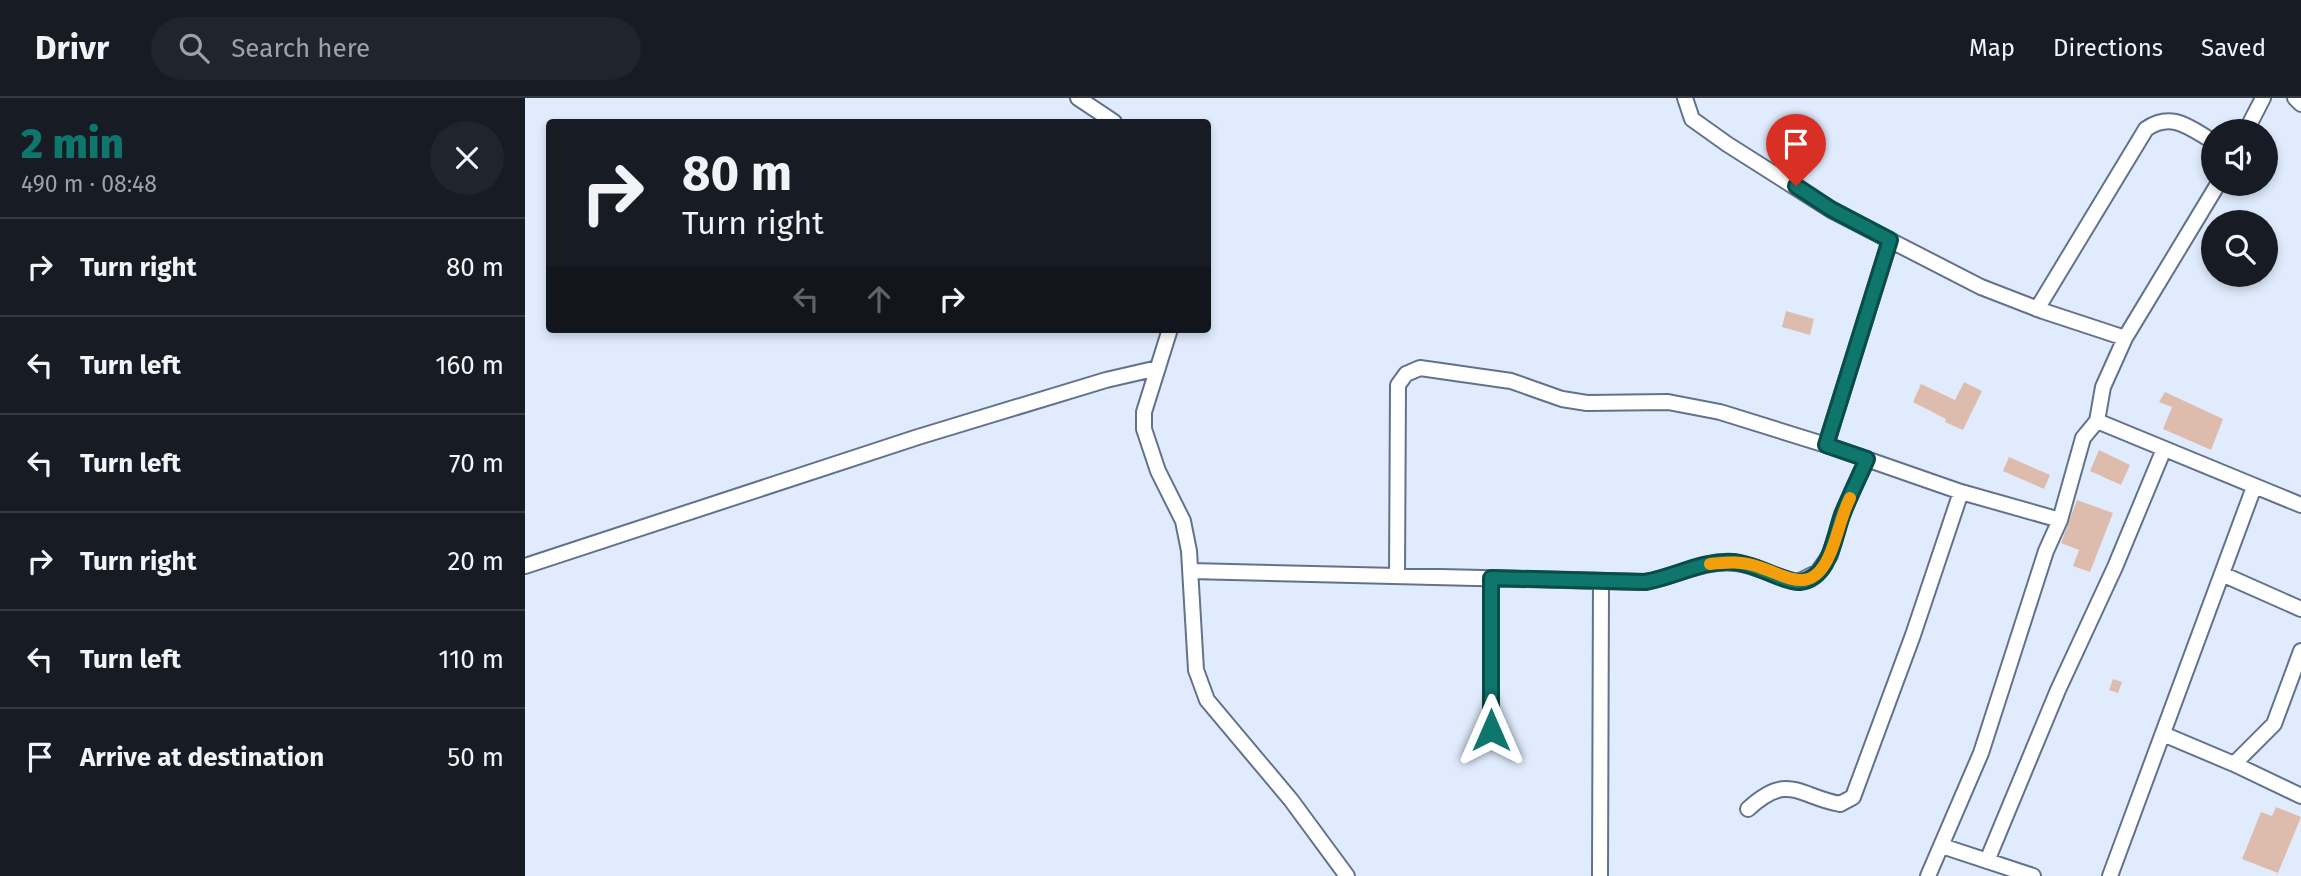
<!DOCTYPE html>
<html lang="en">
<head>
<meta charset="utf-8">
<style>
  body { margin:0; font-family:"Fira Sans",sans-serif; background:#20242c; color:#f1f3f6; height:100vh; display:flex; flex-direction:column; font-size:26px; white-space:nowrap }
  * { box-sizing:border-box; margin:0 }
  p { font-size:23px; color:#9ea1a6 }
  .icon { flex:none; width:38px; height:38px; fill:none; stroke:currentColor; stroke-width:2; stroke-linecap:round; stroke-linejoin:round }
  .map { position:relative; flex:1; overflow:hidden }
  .drawer { display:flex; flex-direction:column; background:#171b24; width:525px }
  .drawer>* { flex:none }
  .top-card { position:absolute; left:21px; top:21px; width:665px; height:214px; border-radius:7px; box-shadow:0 4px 10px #0003; background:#171b24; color:#f1f3f6; overflow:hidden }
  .buttons { position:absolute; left:1676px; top:21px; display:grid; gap:14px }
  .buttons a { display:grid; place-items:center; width:77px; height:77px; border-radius:50%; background:#171b24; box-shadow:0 4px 10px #0003; font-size:35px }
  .pin { position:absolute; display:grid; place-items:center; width:60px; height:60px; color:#fff; margin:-72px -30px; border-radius:50% 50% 50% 0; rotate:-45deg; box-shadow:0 0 7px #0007 }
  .pin .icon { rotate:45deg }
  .me { position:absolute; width:77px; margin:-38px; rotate:0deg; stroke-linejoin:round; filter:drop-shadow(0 0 5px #0008) }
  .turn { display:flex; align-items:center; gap:24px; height:147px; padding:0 21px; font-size:32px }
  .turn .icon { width:91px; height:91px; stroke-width:2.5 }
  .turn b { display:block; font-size:49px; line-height:60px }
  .lanes { display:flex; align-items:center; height:66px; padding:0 21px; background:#0003; justify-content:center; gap:35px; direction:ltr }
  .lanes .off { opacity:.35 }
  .round { display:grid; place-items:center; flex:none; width:74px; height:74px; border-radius:37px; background:#20242c }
  .overview { display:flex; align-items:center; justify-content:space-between; height:119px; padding:0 21px }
  h1 { font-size:42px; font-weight:800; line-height:52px; color:#0f766e }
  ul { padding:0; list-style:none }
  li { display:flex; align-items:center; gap:21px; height:98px; padding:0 21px; border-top:2px solid #363941 }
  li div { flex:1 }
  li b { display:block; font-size:26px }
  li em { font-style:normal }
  header { display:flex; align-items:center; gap:42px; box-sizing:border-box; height:98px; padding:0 35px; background:#171b24; border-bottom:2px solid #363941 }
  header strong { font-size:33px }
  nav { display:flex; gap:38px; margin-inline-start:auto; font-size:24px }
  .search { width:490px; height:63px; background:#20242c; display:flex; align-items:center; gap:18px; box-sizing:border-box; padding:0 24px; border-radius:38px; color:#9ea1a6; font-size:26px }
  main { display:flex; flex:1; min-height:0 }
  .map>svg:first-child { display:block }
</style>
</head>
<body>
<header>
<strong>Drivr</strong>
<div class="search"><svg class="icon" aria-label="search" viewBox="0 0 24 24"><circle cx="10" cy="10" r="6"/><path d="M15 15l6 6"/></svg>Search here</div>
<nav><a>Map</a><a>Directions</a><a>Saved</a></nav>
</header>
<main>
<section class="drawer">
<div class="overview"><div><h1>2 min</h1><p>490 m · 08:48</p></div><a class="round"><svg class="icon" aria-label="close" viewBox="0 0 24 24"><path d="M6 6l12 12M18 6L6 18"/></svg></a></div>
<ul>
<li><svg class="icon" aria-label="right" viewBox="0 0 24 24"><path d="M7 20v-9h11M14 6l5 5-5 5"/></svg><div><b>Turn right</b></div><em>80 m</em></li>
<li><svg class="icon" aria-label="left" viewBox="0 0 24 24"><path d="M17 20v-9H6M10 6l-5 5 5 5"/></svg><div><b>Turn left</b></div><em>160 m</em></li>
<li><svg class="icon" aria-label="left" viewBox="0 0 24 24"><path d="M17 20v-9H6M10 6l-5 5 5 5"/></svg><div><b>Turn left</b></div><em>70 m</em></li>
<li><svg class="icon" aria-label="right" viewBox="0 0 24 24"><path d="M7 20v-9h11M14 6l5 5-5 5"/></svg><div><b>Turn right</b></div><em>20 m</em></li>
<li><svg class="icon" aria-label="left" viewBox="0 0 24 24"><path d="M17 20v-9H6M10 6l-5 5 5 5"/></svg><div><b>Turn left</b></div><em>110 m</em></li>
<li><svg class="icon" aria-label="arrive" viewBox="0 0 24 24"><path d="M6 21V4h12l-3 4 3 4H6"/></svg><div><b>Arrive at destination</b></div><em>50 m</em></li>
</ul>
</section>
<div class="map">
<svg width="1776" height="778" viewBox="0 0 1776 778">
  <rect width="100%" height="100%" fill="#e0ecfd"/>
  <!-- building -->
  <path fill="#debcad" d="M1261,213l28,8 -4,16 -28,-8z
    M1439,284l18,9 -19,39 -18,-8 1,-3 -33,-17 8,-18 34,16z
    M1640,294l58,27 -12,31 -48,-21 9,-22 -13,-5z
    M1574,352l31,15 -9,20 -31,-14z
    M1484,359l41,18 -6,14 -41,-18z
    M1552,402l36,13 -23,59 -17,-6 6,-16 -18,-7z
    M1588,581l9,3 -4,11 -9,-3z
    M1751,709l25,10 -23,56 -36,-14 19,-47 11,4z"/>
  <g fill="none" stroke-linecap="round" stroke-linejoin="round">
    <defs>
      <path id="minor" d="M553,0l36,24
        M1160,0l7,21 35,25 104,66 150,77 62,24 82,27
        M1770,0l6,6
        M1721,33l17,-33
        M1512,211l109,-180c26,-18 44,-1 68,13
        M645,231l-26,83v17l14,42 25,50 6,30 7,119 11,30 84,100 56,76
        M1572,323l204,84
        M1301,347l64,-205
        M0,468l393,-129 188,-57 52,-12
        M665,473l455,11c30,-5 59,-23 91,-19 22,2 40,15 62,19l20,-10 12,-17 12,-41 25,-55
        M1697,476l79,35
        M872,478l1,-191 8,-11 14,-6 91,13 51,18 25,4 81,-1 52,10 106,33 135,47 99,28
        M966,480v151
        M1638,636l71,30 67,32
        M1709,666l40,-40 27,-73
        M1223,711c40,-37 50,-13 92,-5l13,-7 60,-162 48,-143
        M1417,748l91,30
        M1462,763l71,-171 57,-123 49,-118
        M1075,778l1,-295
        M1403,778l53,-123 65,-202 14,-31 23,-82 14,-17 6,-34 22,-49 93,-154
        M1585,778l144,-389"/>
    </defs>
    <!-- minor casing -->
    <use href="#minor" stroke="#62728c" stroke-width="18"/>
    <!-- minor -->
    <use href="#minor" stroke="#fff" stroke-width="14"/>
  </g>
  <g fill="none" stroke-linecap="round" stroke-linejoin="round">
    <defs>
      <path id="route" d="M966,632v-152l154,4c30,-5 57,-22 88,-20 21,1 52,21 67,20 31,-4 34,-47 43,-69 7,-18 16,-36 24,-54l-41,-14 64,-205 -59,-31 -35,-23"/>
    </defs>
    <!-- route casing -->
    <use href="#route" stroke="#0a4d48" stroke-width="18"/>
    <!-- route -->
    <use href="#route" stroke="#0f766e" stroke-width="12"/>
    <!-- slow -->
    <path stroke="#f59e0b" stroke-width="12" d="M1185,466c17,-2 33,-3 49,3 30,10 53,29 71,-13 8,-18 11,-38 20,-56"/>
  </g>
</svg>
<div class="buttons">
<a><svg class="icon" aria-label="sound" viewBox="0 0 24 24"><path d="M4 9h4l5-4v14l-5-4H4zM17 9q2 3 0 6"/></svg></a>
<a><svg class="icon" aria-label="search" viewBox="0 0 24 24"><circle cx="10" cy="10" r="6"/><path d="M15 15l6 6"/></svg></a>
</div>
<div class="pin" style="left:1271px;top:88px;background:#d93025"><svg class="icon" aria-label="arrive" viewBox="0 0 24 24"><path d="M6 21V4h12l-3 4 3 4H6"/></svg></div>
<svg class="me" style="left:966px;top:632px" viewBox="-20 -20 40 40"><path d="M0-17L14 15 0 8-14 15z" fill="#0f766e" stroke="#fff" stroke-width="4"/></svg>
<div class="top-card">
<div class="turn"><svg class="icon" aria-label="right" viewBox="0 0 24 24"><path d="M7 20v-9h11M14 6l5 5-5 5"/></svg><div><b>80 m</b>Turn right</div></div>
<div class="lanes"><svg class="icon off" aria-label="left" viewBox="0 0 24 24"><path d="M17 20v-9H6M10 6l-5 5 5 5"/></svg><svg class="icon off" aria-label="ahead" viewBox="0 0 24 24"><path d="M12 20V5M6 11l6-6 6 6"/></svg><svg class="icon" aria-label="right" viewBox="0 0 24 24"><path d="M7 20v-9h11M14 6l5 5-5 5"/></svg></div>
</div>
</div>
</main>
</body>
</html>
